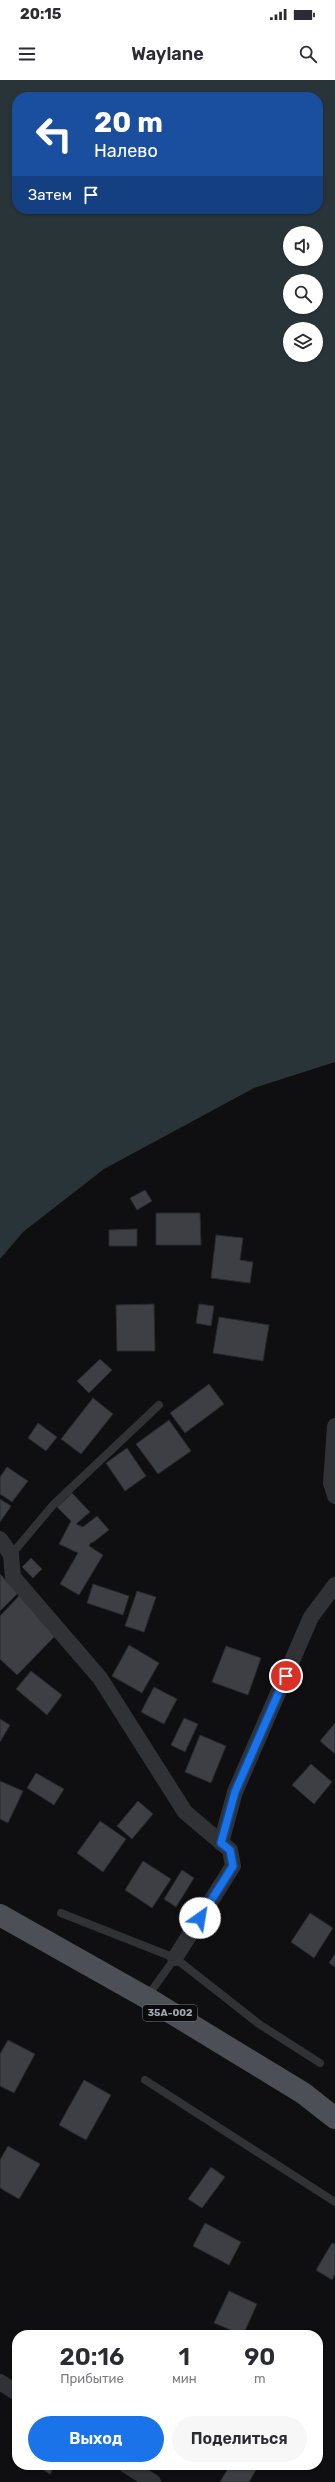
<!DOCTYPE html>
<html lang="ru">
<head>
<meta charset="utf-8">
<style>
  body { margin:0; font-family:Rubik,sans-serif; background:#f7f7f7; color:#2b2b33; height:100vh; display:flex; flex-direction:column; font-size:15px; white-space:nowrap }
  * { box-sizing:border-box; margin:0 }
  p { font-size:13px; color:#7c7c81 }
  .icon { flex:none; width:22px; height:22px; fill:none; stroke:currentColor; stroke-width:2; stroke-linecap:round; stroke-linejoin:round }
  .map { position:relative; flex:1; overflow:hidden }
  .panel { position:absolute; left:12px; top:2250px; width:311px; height:140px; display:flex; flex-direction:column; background:#fff; border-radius:16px; box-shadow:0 1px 3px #0004 }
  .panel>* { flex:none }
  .hud { position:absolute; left:12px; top:12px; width:311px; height:122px; border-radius:16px; box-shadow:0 1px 3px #0004; background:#1a4fa0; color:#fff; overflow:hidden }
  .controls { position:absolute; left:283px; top:146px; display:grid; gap:8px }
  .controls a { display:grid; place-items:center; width:40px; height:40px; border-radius:50%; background:#fff; box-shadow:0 1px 3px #0004; font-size:20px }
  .pin { position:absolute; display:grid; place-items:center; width:34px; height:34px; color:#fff; margin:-17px; border:2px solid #fff; border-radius:50%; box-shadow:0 1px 4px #0007 }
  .me { position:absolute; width:44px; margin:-22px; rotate:32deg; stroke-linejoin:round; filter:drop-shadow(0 0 3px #0008) }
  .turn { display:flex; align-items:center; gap:14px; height:84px; padding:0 16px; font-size:18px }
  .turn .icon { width:52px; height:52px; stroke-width:2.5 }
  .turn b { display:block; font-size:28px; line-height:34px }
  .then { display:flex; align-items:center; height:38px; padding:0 16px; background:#0003; gap:8px; font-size:15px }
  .eta { display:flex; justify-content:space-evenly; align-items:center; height:68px; text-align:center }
  .eta b { font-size:24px; font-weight:600; line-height:28px }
  .action { display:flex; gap:8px; margin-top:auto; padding:8px 16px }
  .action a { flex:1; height:46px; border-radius:24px; background:#1a73e8; color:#fff; font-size:16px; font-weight:600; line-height:46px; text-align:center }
  .action a+a { background:#f7f7f7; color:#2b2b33 }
  .status { display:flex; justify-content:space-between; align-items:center; height:28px; padding:0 20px; background:#fff; direction:ltr }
  .status svg { height:11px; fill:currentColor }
  header { display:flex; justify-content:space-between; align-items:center; height:52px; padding:0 16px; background:#fff; font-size:18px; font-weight:600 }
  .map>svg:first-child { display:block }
</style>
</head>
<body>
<div class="status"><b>20:15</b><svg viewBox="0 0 49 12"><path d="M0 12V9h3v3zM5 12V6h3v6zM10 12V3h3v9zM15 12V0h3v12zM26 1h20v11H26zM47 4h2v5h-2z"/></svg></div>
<header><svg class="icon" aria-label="menu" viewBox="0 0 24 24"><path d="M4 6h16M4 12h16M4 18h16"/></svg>Waylane<svg class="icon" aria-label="search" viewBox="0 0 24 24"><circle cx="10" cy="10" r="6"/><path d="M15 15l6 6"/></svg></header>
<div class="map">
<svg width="335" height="2402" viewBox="0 0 335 2402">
  <rect width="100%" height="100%" fill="#0f0f11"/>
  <!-- water -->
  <path fill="#293439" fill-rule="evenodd" d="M0,0h335v982l-81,26 -150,81 -81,63 -23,27zM17,17h301v112h-301zM290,153h26v26h-26zM290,201h26v26h-26zM290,249h26v26h-26z"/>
  <!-- building -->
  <path fill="#3e3f44" stroke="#292a2d" d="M145,1110l7,11 -15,9 -7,-12z
    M156,1133h44l1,32h-45z
    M137,1149v17h-28v-16z
    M216,1155l27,3 -3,22 13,2 -3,21 -39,-5z
    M154,1224l1,47h-38l-1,-46z
    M199,1224l15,2 -3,20 -15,-3z
    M219,1237l50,8 -6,36 -50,-8z
    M100,1279l12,11 -23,23 -12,-12z
    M209,1304l15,20 -39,29 -15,-20z
    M93,1318l20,16 -32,40 -20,-15z
    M169,1340l22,31 -33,23 -22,-30z
    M38,1343l19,14 -11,14 -18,-13z
    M127,1368l19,28 -21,15 -19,-28z
    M7,1387l21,14 -16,21 -12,-8v-17z
    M72,1413l18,19 -14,12 7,3 14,-11 12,14 -17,13 -1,-1 -2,4 14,9 -24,40 -19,-11 18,-31 -19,-9 12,-23 -14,-14z
    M0,1419l11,7 -11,16z
    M31,1478l11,11 -9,9 -11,-11z
    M0,1494l18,19 -18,18z
    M93,1504l36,12 -6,19 -36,-12z
    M137,1511l19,6 -12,35 -19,-6z
    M19,1516l39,37 -41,42 -17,-16v-43z
    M129,1565l30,18 -17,30 -30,-17z
    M226,1566l35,12 -13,37 -36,-13z
    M31,1591l31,24 -15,20 -31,-26z
    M154,1607l23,12 -13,25 -23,-12z
    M184,1638l14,6 -13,28 -14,-7z
    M0,1639l10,6 -10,17z
    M335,1643v31l-15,-13z
    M200,1655l26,11 -15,37 -26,-11z
    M311,1684l21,18 -18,22 -22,-19z
    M36,1693l28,16 -10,16 -27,-17z
    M0,1701l23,10 -15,32 -8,-4z
    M138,1721l15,13 -21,25 -15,-13z
    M100,1741l26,18 -23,33 -26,-19z
    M143,1781l28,18 -19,29 -27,-18z
    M182,1790l12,8 -18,29 -12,-8z
    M310,1833l23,15 -19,30 -23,-16z
    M335,1874v13l-6,-4z
    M8,1960l27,14 -21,39 -14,-7v-32z
    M84,2000l27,15 -25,45 -27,-15z
    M8,2066l32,18 -21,35 -19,-11v-28z
    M211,2087l14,10 -23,31 -14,-9z
    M205,2143l36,19 -12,23 -36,-19z
    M332,2163l3,1v30l-3,6 -16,-10z
    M229,2211l28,13 -14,31 -29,-12z
    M34,2385h21l-5,9z
    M230,2385h21l6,3 -8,14h-29z"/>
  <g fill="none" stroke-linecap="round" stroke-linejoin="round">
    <!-- service -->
    <path stroke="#303236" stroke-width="8" d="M11,1475l42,-50 106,-100
      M61,1833l114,45 84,66 61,39
      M147,1917l28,-39
      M145,2000l190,122"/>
    <!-- minor -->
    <path stroke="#303236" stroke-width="16" d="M335,1346l-4,57 4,13
      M0,1459l11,16 2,22 87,101 85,134 45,38 3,16 -58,92
      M221,1763l14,-51 76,-175 24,-32
      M0,2302l17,11
      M126,2385l27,17"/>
    <!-- primary -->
    <path stroke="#4c4f55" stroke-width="22" d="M0,1835l147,83 156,95 32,25"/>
  </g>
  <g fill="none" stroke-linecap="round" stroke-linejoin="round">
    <defs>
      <path id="route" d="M200,1838l33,-52 -3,-16 -9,-7 14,-51 51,-116"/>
    </defs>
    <!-- route casing -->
    <use href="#route" stroke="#114b97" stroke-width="10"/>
    <!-- route -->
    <use href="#route" stroke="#1a73e8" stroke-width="7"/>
  </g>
  <g text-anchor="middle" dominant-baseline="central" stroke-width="3" stroke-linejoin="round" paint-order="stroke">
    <!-- shield labels -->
    <rect fill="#0a0a0c" stroke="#737980" stroke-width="1" x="143" y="1925" width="54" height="16" rx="3"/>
    <g font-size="10" font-weight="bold" fill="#a0a8b2">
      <text x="170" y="1933">35А-002</text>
    </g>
  </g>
</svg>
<div class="controls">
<a><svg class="icon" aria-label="sound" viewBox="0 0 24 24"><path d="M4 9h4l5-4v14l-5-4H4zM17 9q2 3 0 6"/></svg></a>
<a><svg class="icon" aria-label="search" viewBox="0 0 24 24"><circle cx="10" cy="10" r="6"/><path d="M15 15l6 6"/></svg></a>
<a><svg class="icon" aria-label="layers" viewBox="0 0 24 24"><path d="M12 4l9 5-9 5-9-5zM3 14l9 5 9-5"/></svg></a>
</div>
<div class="pin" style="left:286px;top:1596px;background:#d93025"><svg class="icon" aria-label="arrive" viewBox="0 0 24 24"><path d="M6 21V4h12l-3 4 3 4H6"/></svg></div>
<svg class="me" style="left:200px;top:1838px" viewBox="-20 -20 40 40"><circle r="19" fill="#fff"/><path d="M0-13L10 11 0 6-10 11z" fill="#1a73e8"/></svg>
<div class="hud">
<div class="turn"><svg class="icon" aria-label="left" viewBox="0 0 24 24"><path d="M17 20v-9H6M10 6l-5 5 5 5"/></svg><div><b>20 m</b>Налево</div></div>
<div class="then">Затем<svg class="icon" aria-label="arrive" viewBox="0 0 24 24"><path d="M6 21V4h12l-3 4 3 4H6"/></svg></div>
</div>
<section class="panel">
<div class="eta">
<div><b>20:16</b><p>Прибытие</p></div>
<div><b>1</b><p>мин</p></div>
<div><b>90</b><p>m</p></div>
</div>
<div class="action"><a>Выход</a><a>Поделиться</a></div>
</section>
</div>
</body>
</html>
